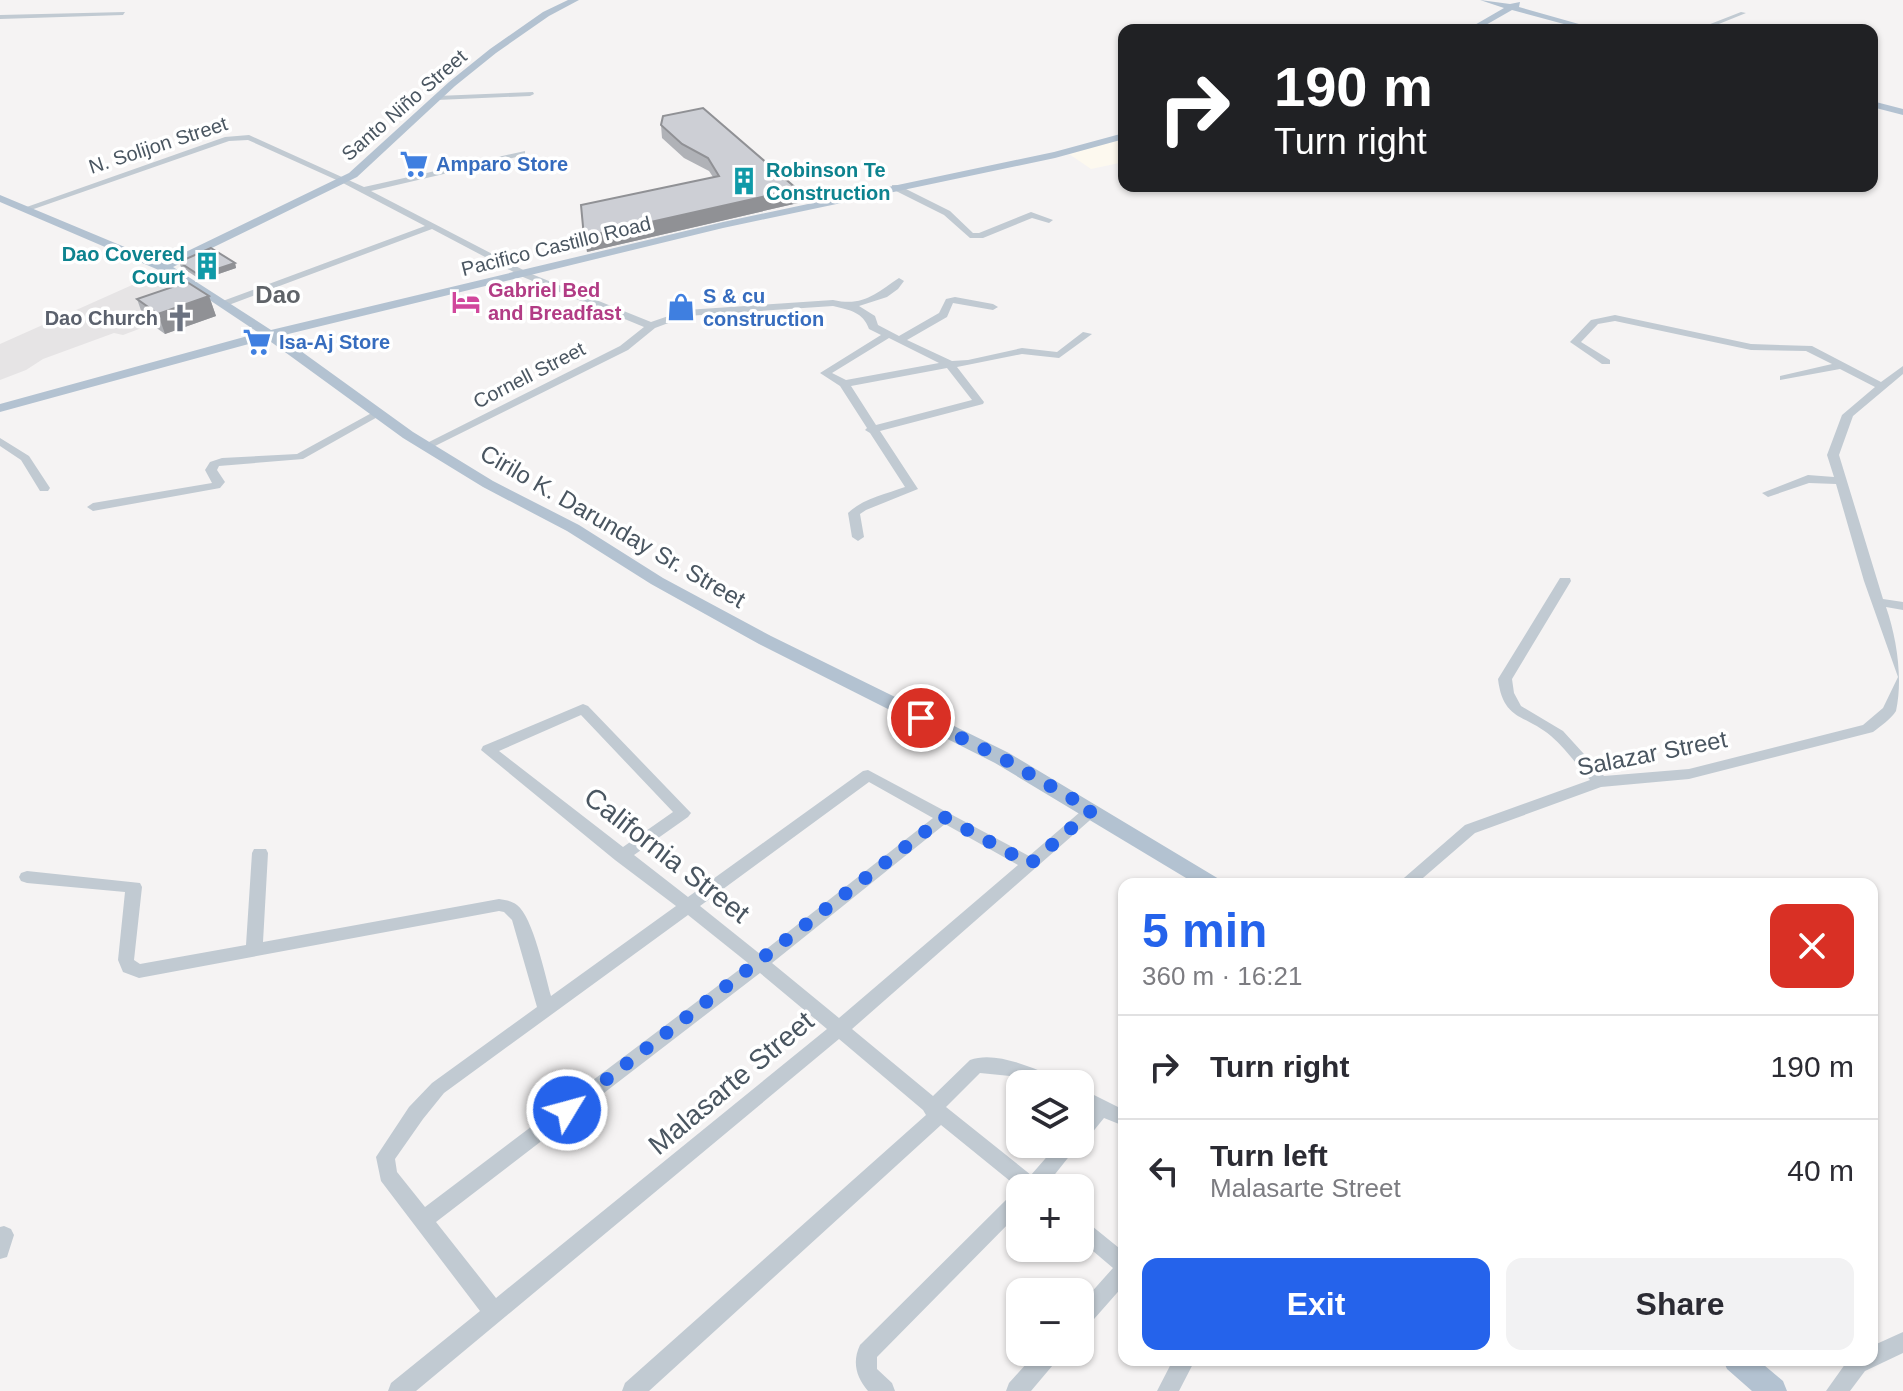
<!DOCTYPE html>
<html lang="en">
<head>
<meta charset="utf-8">
<style>
  body { margin:0; font-family:Arial,sans-serif; background:#f2f2f3; color:#2b2b33; height:100vh; display:flex; flex-direction:column; font-size:30px; white-space:nowrap }
  * { box-sizing:border-box; margin:0 }
  p { font-size:26px; color:#7c7c81 }
  .icon { flex:none; width:44px; height:44px; fill:none; stroke:currentColor; stroke-width:2; stroke-linecap:round; stroke-linejoin:round }
  .map { position:relative; flex:1; overflow:hidden }
  .sheet { position:absolute; left:1118px; top:878px; width:760px; height:488px; display:flex; flex-direction:column; background:#fff; border-radius:16px; box-shadow:0 2px 6px #0004 }
  .sheet>* { flex:none }
  .banner { position:absolute; left:1118px; top:24px; width:760px; height:168px; border-radius:16px; box-shadow:0 2px 6px #0004; background:#202124; color:#fff; overflow:hidden }
  .controls { position:absolute; left:1006px; top:1070px; display:grid; gap:16px }
  .controls a { display:grid; place-items:center; width:88px; height:88px; border-radius:16px; background:#fff; box-shadow:0 2px 6px #0004; font-size:40px }
  .pin { position:absolute; display:grid; place-items:center; width:68px; height:68px; color:#fff; margin:-34px; border:4px solid #fff; border-radius:50%; box-shadow:0 2px 8px #0007 }
  .me { position:absolute; width:88px; margin:-44px; rotate:53deg; stroke-linejoin:round; filter:drop-shadow(0 0 6px #0008) }
  .turn { display:flex; align-items:center; gap:28px; height:168px; padding:0 24px; font-size:36px }
  .turn .icon { width:104px; height:104px; stroke-width:2.5 }
  .turn b { display:block; font-size:56px; line-height:68px }
  .round { display:grid; place-items:center; flex:none; width:84px; height:84px; border-radius:16px; background:#f2f2f3 }
  .head { display:flex; align-items:center; justify-content:space-between; height:136px; padding:0 24px }
  h1 { font-size:48px; font-weight:600; line-height:60px; color:#2563eb }
  .button { display:flex; gap:16px; margin-top:auto; padding:16px 24px }
  .button a { flex:1; height:92px; border-radius:16px; background:#2563eb; color:#fff; font-size:32px; font-weight:600; line-height:92px; text-align:center }
  .button a+a { background:#f2f2f3; color:#2b2b33 }
  ul { padding:0; list-style:none }
  li { display:flex; align-items:center; gap:24px; height:104px; padding:0 24px; border-top:2px solid #e1e1e2 }
  li div { flex:1 }
  li b { display:block; font-size:30px }
  li em { font-style:normal }
  .map>svg:first-child { display:block }
</style>
</head>
<body>
<div class="map">
<svg width="1903" height="1391" viewBox="0 0 1903 1391">
  <rect width="100%" height="100%" fill="#f5f3f3"/>
  <!-- commercial -->
  <path fill="#fdf9ef" d="M1124,138v24l-33,7 -22,-15z"/>
  <!-- education -->
  <path fill="#e6e4e5" d="M159,273l40,26 -58,21 6,6 -24,9 -9,-2 -71,26 -17,11 -26,10v-36z"/>
  <g fill="none" stroke-linecap="round" stroke-linejoin="round">
    <!-- minor -->
    <path fill="#c1cad2" fill-rule="evenodd" d="M125,12l-2,3 -123,4v-4z
      M1741,12l5,1 -42,17h-9z
      M533,92l1,2 -4,2 -93,4 -4,-2 4,-2z
      M249,135l115,52 161,-36v4l-154,36 158,82 122,49 35,-12 147,-10c31,7 43,-7 66,-22l5,3 -6,8 -11,8 -28,9 16,10 3,9 21,11 40,-23 7,-14 9,-2 38,7 5,3 -5,3 -40,-7 -6,14 -40,23 45,21 16,-1 54,-12 35,4 26,-20 9,2 -33,24 -37,-4 -65,13 27,35 -1,2 -103,27 38,58 -52,21 -6,4 4,23 -6,4 -6,-4 -4,-24c14,-14 38,-19 57,-26l-35,-54 -5,-3 2,-2 -27,-42 -20,-13 61,-38 -12,-6c-6,-17 -19,-19 -36,-23l-146,10 -32,12 -27,22 -201,100 -4,-1v-4l197,-99 24,-19 -121,-50 -91,-48 -206,77h-6v-4l205,-76 -84,-44 -93,-42 -19,1 -201,70 -7,-2 204,-72zM889,338l50,25 -93,17 -14,-7zM947,368l25,32 -96,25 -25,-39z
      M892,185h6l52,26 23,22h6l52,-21 22,8 -4,3 -17,-5 -49,20h-13l-26,-23 -52,-26z
      M1615,315l136,29 61,2 69,36 22,-16v8l-50,42 -14,39 44,144 20,3v8l-17,-3c11,32 17,72 10,104 -5,8 -15,15 -23,21l-184,47 -88,8 -126,46 -59,51h-19l68,-59 125,-45c-13,-15 -24,-31 -39,-44 -26,-22 -48,-15 -53,-57l62,-101h10l1,3 -59,98 2,14 7,13 42,25 41,45 85,-7 174,-44 20,-17 15,-31 -34,-96 -28,-97 -27,-1 -41,14 -6,-4 46,-18 26,2 -7,-22 15,-40 33,-28 -35,-18 -60,11v-4l52,-12 -26,-13 -55,-1 -136,-29 -17,3 -17,18 29,18v4h-8l-32,-22 21,-22z
      M377,410l5,3 -1,2 -78,44 -84,7 -2,4 8,12 -5,6 -127,23 -6,-4 6,-4 119,-20 -7,-13 5,-8 12,-4 75,-4z
      M0,438l29,18 21,32 -2,3h-8l-19,-31 -21,-14z
      M583,704l5,2 103,107 -3,4 -54,38 54,42 175,-126 5,-1 161,86 58,-50h10l3,4 -3,4 -245,215 81,67 37,-36c26,-10 65,9 89,19l3,5h-30l-22,-8 -30,-3 -34,34 85,68 27,-31h21l-35,44 -24,1 -79,-64 -292,266h-27l3,-8 301,-268 -3,-5 -84,-71 -423,352h-28l3,-8 89,-72 -99,-130 -5,-24 33,-50 23,-24 105,-76 -25,-87 -8,-8 -5,-1 -360,67 -16,-6 -5,-12 7,-68 -98,-9 -6,-2 -2,-4 2,-4 6,-2 113,12 2,4 -8,73 6,4 106,-19 6,-92 2,-4h12l2,4 -5,89 236,-43c7,1 13,2 18,6 16,12 28,70 34,91l125,-90 -61,-46 -134,-110 2,-4zM581,715l92,97 -50,35 -124,-96zM869,782l64,36 -173,136 -60,-48zM945,824l73,41 -179,153 -67,-55zM688,915l60,48 -323,244 -28,-35 -2,-13 28,-40 21,-26zM760,973l67,56 -331,269 -60,-76z
      M1080,1088l44,22v16l-20,-8 -17,21 -7,2v-21l8,-9 -8,-5z
      M1020,1190v22l-143,145v12l15,14 3,8h-27c-12,-14 -16,-29 -8,-46l153,-152z
      M1080,1219l7,3 37,30v33l-37,42 -7,3v-25l33,-37 -33,-28z
      M4,1226l7,3 3,6 -7,22 -7,2v-32z
      M1903,1332v21l-38,18 -15,20h-24l22,-31h24v-14z
      M1037,1352h25l-4,7 -27,32h-25l3,-8z
      M1173,1360h22l-16,31h-22z"/>
    <!-- major -->
    <path fill="#b3c2d1" fill-rule="evenodd" d="M568,0h11l-30,16 -53,37 -41,33 -98,91 -184,90 98,63 452,-108 331,-70 70,-19v6l-69,19 -332,70 -443,108 133,96 80,49 86,44 84,53 108,58 238,117 210,126 3,5h-26l-201,-121 -236,-119 -108,-60 -84,-53 -84,-44 -80,-49 -136,-99 -267,73v-8l259,-71 -84,-56 -175,-75v-7l163,68 186,-90 100,-91 41,-33 53,-37z
      M1480,0l30,4 10,-2 -1,5 81,23h-14l-74,-20 -35,20h-11l38,-22z
      M1872,101l31,8v6l-31,-8z
      M1723,1360h35l25,21 4,10h-35l-25,-22z"/>
  </g>
  <!-- wall -->
  <path fill="#b0b2b7" d="M661,125l136,64 1,14 -211,49 126,-75 -4,-6 -25,-13 -22,-20z
    M179,262l56,1 1,5 -35,12 -20,-13z
    M209,296l7,20 -51,18 -21,-15 -7,-20z"/>
  <!-- shaded-wall -->
  <path fill="#909195" d="M797,189l1,14 -211,49 -3,-15z
    M235,263l1,5 -35,12 -2,-5z
    M209,296l7,20 -51,18 -7,-20z"/>
  <!-- building -->
  <path fill="#cdcfd5" stroke="#909195" stroke-width="2" d="M703,108l94,81 -213,48 -3,-32 138,-29 -11,-18 -26,-14 -21,-19 2,-9z
    M211,248l24,15 -36,12 -20,-13z
    M187,282l22,14 -51,18 -21,-15z"/>
  <g fill="none" stroke-linecap="round" stroke-linejoin="round">
    <!-- route -->
    <path stroke="#2563eb" stroke-width="14" stroke-dasharray="0 25.2" d="M567,1110l377,-293 86,47 62,-54 -90,-52 -81,-40"/>
  </g>
  <!-- icons -->
  <defs>
    <symbol id="supermarket-bare" viewBox="-9 -9 18 18"><path d="M-6-5.5h2.5l.6 2H6L4.5 2H-2.5L-4.4-4H-6ZM-1.5 3.2a1.3 1.3 0 1 0 .1 0ZM3 3.2a1.3 1.3 0 1 0 .1 0Z" fill="#3f7fe0" stroke="#fff" stroke-width="2.5" paint-order="stroke"/></symbol>
    <symbol id="building-bare" viewBox="-9 -9 18 18"><path d="M-4-6H4V6H1V3H-1V6H-4ZM-2.5-4.3h1.7v1.8h-1.7ZM.8-4.3h1.7v1.8H.8ZM-2.5-1h1.7V.8h-1.7ZM.8-1h1.7V.8H.8Z" fill="#0f9aa8" stroke="#fff" stroke-width="2.5" paint-order="stroke"/></symbol>
    <symbol id="hotel-bare" viewBox="-9 -9 18 18"><path d="M-6-4.5h1.5V1H6V5H4.5V3h-9V5H-6ZM-4 0a1.8 1.8 0 1 1 3.6 0ZM.5 0V-2.5h3Q6-2.5 6 0Z" fill="#d1479c" stroke="#fff" stroke-width="2.5" paint-order="stroke"/></symbol>
    <symbol id="shop-bare" viewBox="-9 -9 18 18"><path d="M-5-2.5h2.3a2.7 3.5 0 0 1 5.4 0H5L5.5 6h-11ZM-1.5-2.5h3a1.5 2.3 0 0 0-3 0Z" fill="#3f7fe0" stroke="#fff" stroke-width="2.5" paint-order="stroke"/></symbol>
    <symbol id="church-bare" viewBox="-9 -9 18 18"><path d="M-1.2-6h2.4v3.5h3.3v2.4h-3.3V6h-2.4V-.1h-3.3v-2.4h3.3Z" fill="#6b7280" stroke="#fff" stroke-width="2.5" paint-order="stroke"/></symbol>
  </defs>
  <g fill-rule="evenodd">
    <use href="#supermarket-bare" x="394" y="144" width="40" height="40"/>
    <use href="#building-bare" x="724" y="161" width="40" height="40"/>
    <use href="#building-bare" x="187" y="246" width="40" height="40"/>
    <use href="#hotel-bare" x="446" y="282" width="40" height="40"/>
    <use href="#shop-bare" x="661" y="287" width="40" height="40"/>
    <use href="#church-bare" x="160" y="298" width="40" height="40"/>
    <use href="#supermarket-bare" x="237" y="322" width="40" height="40"/>
  </g>
  <g text-anchor="middle" dominant-baseline="central" stroke-width="7" stroke-linejoin="round" paint-order="stroke">
    <!-- far-street labels -->
    <g font-size="20" fill="#4a5661" stroke="#fff">
      <text transform="translate(404 105) rotate(-41)">Santo Niño Street</text>
      <text transform="translate(158 145) rotate(-18)">N. Solijon Street</text>
      <text transform="translate(556 246) rotate(-14)">Pacifico Castillo Road</text>
      <text transform="translate(529 375) rotate(-27)">Cornell Street</text>
    </g>
    <!-- far-shop labels -->
    <g font-size="20" font-weight="bold" fill="#366cbe" stroke="#fff" text-anchor="start">
      <text x="436" y="164">Amparo Store</text>
      <text x="703" y="296">S &amp; cu<tspan x="703" dy="23">construction</tspan></text>
      <text x="279" y="342">Isa-Aj Store</text>
    </g>
    <!-- far-culture labels -->
    <g font-size="20" font-weight="bold" fill="#0d838f" stroke="#fff" text-anchor="start">
      <text x="766" y="170">Robinson Te<tspan x="766" dy="23">Construction</tspan></text>
      <text x="185" y="254" text-anchor="end">Dao Covered<tspan x="185" dy="23">Court</tspan></text>
    </g>
    <!-- far-hotel labels -->
    <g font-size="20" font-weight="bold" fill="#b23c85" stroke="#fff" text-anchor="start">
      <text x="488" y="290">Gabriel Bed<tspan x="488" dy="23">and Breadfast</tspan></text>
    </g>
    <!-- far-worship labels -->
    <g font-size="20" font-weight="bold" fill="#5b616d" stroke="#fff" text-anchor="end">
      <text x="158" y="318">Dao Church</text>
    </g>
    <!-- far-quarter labels -->
    <g font-size="24" font-weight="bold" fill="#5f6368" stroke="#fff">
      <text x="278" y="294">Dao</text>
    </g>
    <!-- street labels -->
    <g font-size="24" fill="#4a5661" stroke="#fff">
      <text transform="translate(613 526) rotate(30)">Cirilo K. Darunday Sr. Street</text>
      <text transform="translate(1652 753) rotate(-11)">Salazar Street</text>
    </g>
    <!-- near-street labels -->
    <g font-size="28" fill="#4a5661" stroke="#fff">
      <text transform="translate(667 855) rotate(38)">California Street</text>
      <text transform="translate(731 1083) rotate(-40)">Malasarte Street</text>
    </g>
  </g>
</svg>
<div class="controls">
<a><svg class="icon" aria-label="layers" viewBox="0 0 24 24"><path d="M12 4l9 5-9 5-9-5zM3 14l9 5 9-5"/></svg></a>
<a>+</a>
<a>−</a>
</div>
<div class="pin" style="left:921px;top:718px;background:#d93025"><svg class="icon" aria-label="arrive" viewBox="0 0 24 24"><path d="M6 21V4h12l-3 4 3 4H6"/></svg></div>
<svg class="me" style="left:567px;top:1110px" viewBox="-20 -20 40 40"><circle r="17" fill="#2563eb" stroke="#fff" stroke-width="3"/><path d="M0-11L8 9 0 5-8 9z" fill="#fff"/></svg>
<div class="banner">
<div class="turn"><svg class="icon" aria-label="right" viewBox="0 0 24 24"><path d="M7 20v-9h11M14 6l5 5-5 5"/></svg><div><b>190 m</b>Turn right</div></div>
</div>
<section class="sheet">
<div class="head"><div><h1>5 min</h1><p>360 m · 16:21</p></div><a class="round" style="background:#d93025;color:#fff"><svg class="icon" aria-label="close" viewBox="0 0 24 24"><path d="M6 6l12 12M18 6L6 18"/></svg></a></div>
<ul>
<li><svg class="icon" aria-label="right" viewBox="0 0 24 24"><path d="M7 20v-9h11M14 6l5 5-5 5"/></svg><div><b>Turn right</b></div><em>190 m</em></li>
<li><svg class="icon" aria-label="left" viewBox="0 0 24 24"><path d="M17 20v-9H6M10 6l-5 5 5 5"/></svg><div><b>Turn left</b><p>Malasarte Street</p></div><em>40 m</em></li>
</ul>
<div class="button"><a>Exit</a><a>Share</a></div>
</section>
</div>
</body>
</html>
